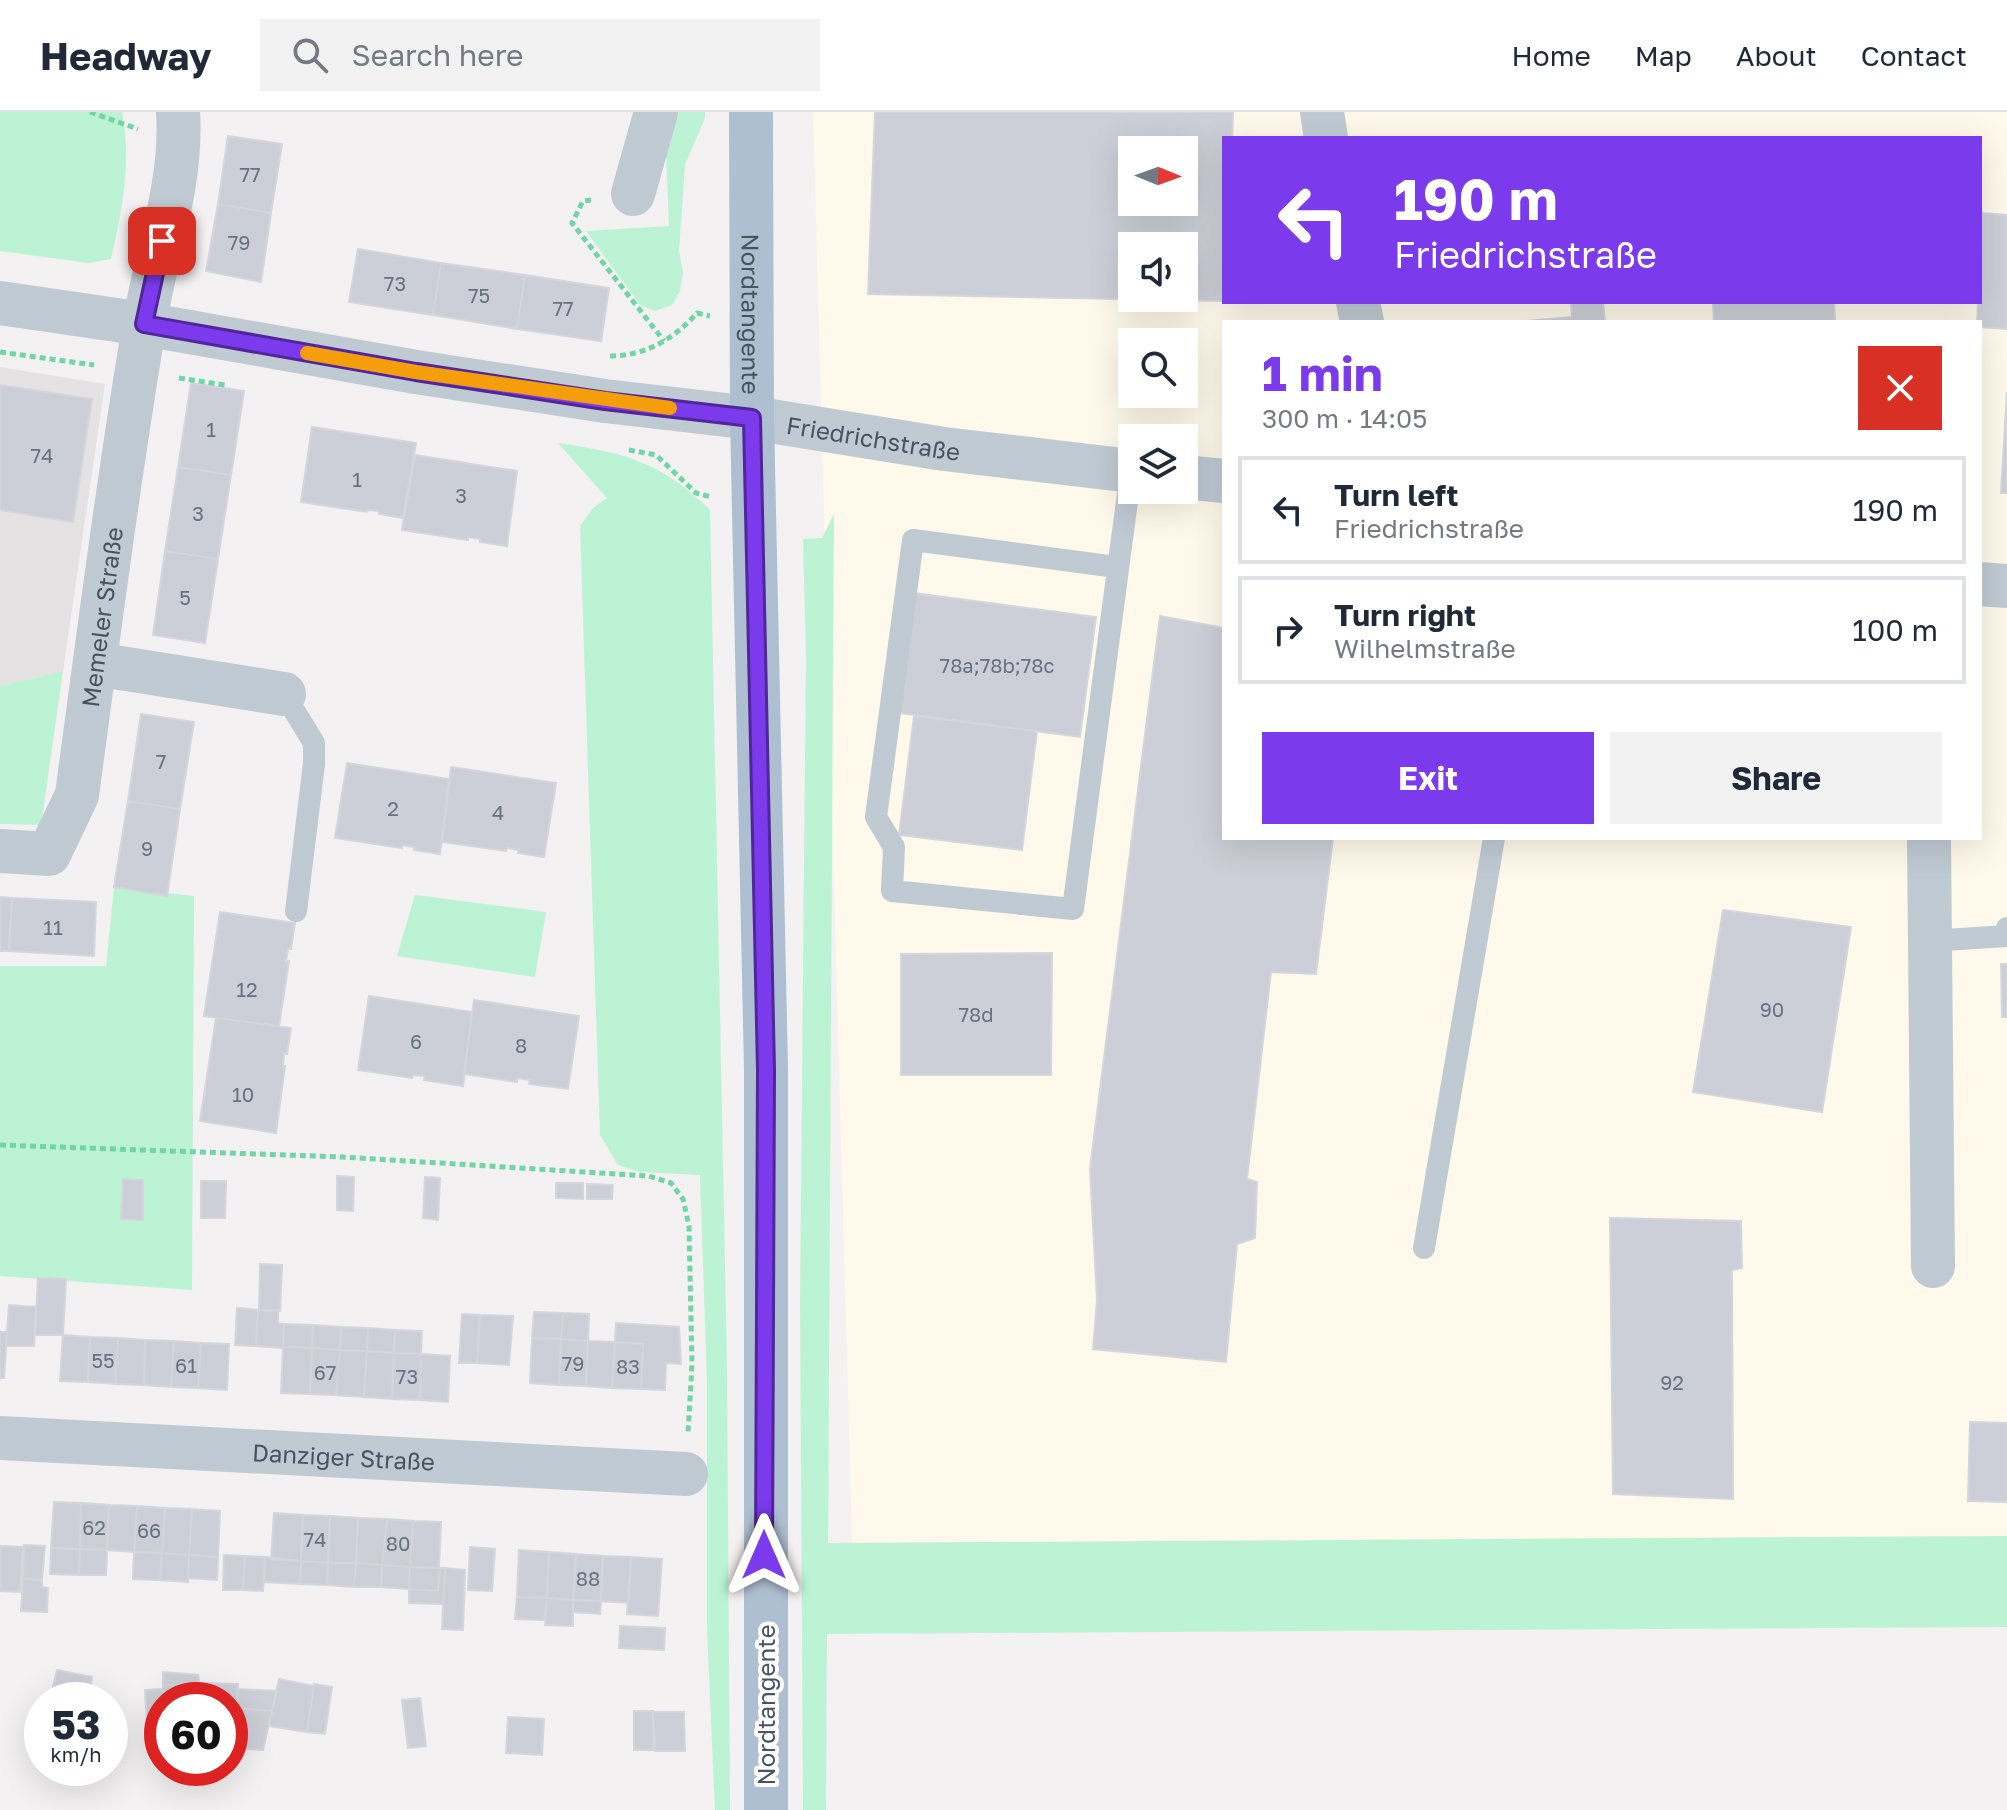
<!DOCTYPE html>
<html lang="en">
<head>
<meta charset="utf-8">
<style>
  body { margin:0; font-family:"Golos Text",sans-serif; background:#f2f2f3; color:#1f2937; height:100vh; display:flex; flex-direction:column; font-size:30px; white-space:nowrap }
  * { box-sizing:border-box; margin:0 }
  p { font-size:26px; color:#747a83 }
  .icon { flex:none; width:44px; height:44px; fill:none; stroke:currentColor; stroke-width:2; stroke-linecap:round; stroke-linejoin:round }
  .map { position:relative; flex:1; overflow:hidden }
  .drawer { position:absolute; left:1222px; top:208px; width:760px; height:520px; display:flex; flex-direction:column; background:#fff; border-radius:0px; box-shadow:0 8px 32px #0002 }
  .drawer>* { flex:none }
  .hud { position:absolute; left:1222px; top:24px; width:760px; height:168px; border-radius:0px; box-shadow:0 8px 32px #0002; background:#7c3aed; color:#fff; overflow:hidden }
  .needle { width:52px; rotate:91deg }
  .fabs { position:absolute; left:1118px; top:24px; display:grid; gap:16px }
  .fabs a { display:grid; place-items:center; width:80px; height:80px; border-radius:0px; background:#fff; box-shadow:0 8px 32px #0002; font-size:40px }
  .speed { position:absolute; left:24px; top:1570px; display:flex; gap:16px; font-size:40px; font-weight:700; text-align:center }
  .speed>* { display:grid; place-content:center; width:104px; height:104px; border-radius:50%; background:#fff; box-shadow:0 8px 32px #0002; line-height:1 }
  .speed small { font-size:20px; font-weight:400 }
  .speed .limit { border:12px solid #d22; background:#fff; color:#111 }
  .pin { position:absolute; display:grid; place-items:center; width:68px; height:68px; color:#fff; margin:-34px; border-radius:16px; box-shadow:0 4px 12px #0006 }
  .me { position:absolute; width:88px; margin:-44px; rotate:0deg; stroke-linejoin:round; filter:drop-shadow(0 0 6px #0008) }
  .turn { display:flex; align-items:center; gap:28px; height:168px; padding:0 40px; font-size:36px }
  .turn .icon { width:104px; height:104px; stroke-width:2.5 }
  .turn b { display:block; font-size:56px; line-height:68px }
  .round { display:grid; place-items:center; flex:none; width:84px; height:84px; border-radius:0px; background:#f2f2f3 }
  .headline { display:flex; align-items:center; justify-content:space-between; height:136px; padding:0 40px }
  h1 { font-size:48px; font-weight:700; line-height:60px; color:#7c3aed }
  .button { display:flex; gap:16px; margin-top:auto; padding:16px 40px }
  .button a { flex:1; height:92px; border-radius:0px; background:#7c3aed; color:#fff; font-size:32px; font-weight:700; line-height:92px; text-align:center }
  .button a+a { background:#f2f2f3; color:#1f2937 }
  ul { padding:0; list-style:none }
  li { display:flex; align-items:center; gap:24px; height:108px; margin:0 16px 12px; padding:0 24px; border:4px solid #e0e1e3; border-radius:0px }
  li div { flex:1 }
  li b { display:block; font-size:30px }
  li em { font-style:normal }
  header { display:flex; align-items:center; gap:48px; box-sizing:border-box; height:112px; padding:0 40px; background:#fff; border-bottom:2px solid #e0e1e3 }
  header strong { font-size:38px }
  nav { display:flex; gap:44px; margin-inline-start:auto; font-size:28px }
  .search { width:560px; height:72px; background:#f2f2f3; display:flex; align-items:center; gap:20px; box-sizing:border-box; padding:0 28px; border-radius:0px; color:#747a83; font-size:30px }
  .map>svg:first-child { display:block }
</style>
</head>
<body>
<header>
<strong>Headway</strong>
<div class="search"><svg class="icon" aria-label="search" viewBox="0 0 24 24"><circle cx="10" cy="10" r="6"/><path d="M15 15l6 6"/></svg>Search here</div>
<nav><a>Home</a><a>Map</a><a>About</a><a>Contact</a></nav>
</header>
<div class="map">
<svg width="2007" height="1698" viewBox="0 0 2007 1698">
  <rect width="100%" height="100%" fill="#f3f1f1"/>
  <!-- commercial -->
  <path fill="#fef9ea" fill-rule="evenodd" d="M813,0h1194v1424l-1155,7zM1224,26h756v164h-756zM1132,38h52v52h-52zM1132,134h52v52h-52zM1224,210h756v516h-756zM1132,230h52v52h-52zM1132,326h52v52h-52z"/>
  <!-- education -->
  <path fill="#e4e2e2" d="M0,255l105,17 -42,287 -63,15z"/>
  <!-- green -->
  <path fill="#bcf3d4" d="M0,0h122c10,48 0,100 -11,147l-22,4 -89,-12z
    M669,0h36v6l-20,47 -6,86 4,22 -3,18 -8,14 -17,6 -15,-6 -54,-74 83,-5 -4,-100z
    M558,331c67,10 102,18 152,67l17,856 3,444h-15l-8,-182v-244l-7,-209 -61,-3 -21,-7 -18,-30 -20,-609 13,-18 14,-10z
    M834,402l-6,1029 1179,-7v91l-1180,7 -1,176h-23l-3,-510 6,-647 -3,-114 19,-1z
    M63,559l-22,154 -41,-1v-138z
    M114,775l80,9 -2,394 -192,-14v-310h106z
    M415,783l131,17 -11,65 -138,-21z"/>
  <!-- building -->
  <path fill="#cccfd7" stroke="#d4d6dd" stroke-width="2" fill-rule="evenodd" d="M875,0h358l-1,26h-8v163l-356,-7zM1132,38h52v52h-52zM1132,134h52v52h-52z
    M228,24l54,8 -11,69 -53,-9z
    M218,92l53,9 -10,69 -55,-11z
    M1982,101l25,2v114l-27,-2v-5h-3l1,-20h2z
    M358,137l83,14 -8,52 -84,-13z
    M441,151l84,12 -8,54 -84,-14z
    M525,163l84,13 -8,53 -84,-12z
    M1571,190h32l2,20h-91l58,-5z
    M1713,190h121l1,20h-121z
    M191,271l53,8 -13,84 -53,-8z
    M0,273l92,14 -19,123 -73,-12z
    M2007,280v101h-6z
    M312,315l104,16 -13,75 -24,-4v-3l-11,-1 -1,2 -66,-10z
    M415,343l102,16 -10,75 -27,-4v-3l-12,-2v3l-66,-10z
    M178,355l53,8 -13,84 -53,-8z
    M165,439l53,8 -13,84 -52,-8z
    M914,481l182,24 -16,120 -181,-24z
    M1160,504l64,12v210h109l-17,136 -45,-2 -24,207 10,3 -2,56 -18,6 -11,118 -133,-13 4,-49 -7,-131z
    M141,602l53,8 -14,87 -52,-8z
    M914,604l123,15 -15,119 -123,-15z
    M347,651l102,16 -9,75 -26,-4v-3l-12,-2v3l-67,-10z
    M451,655l105,16 -12,74 -26,-4 1,-3 -12,-2 -1,3 -64,-9z
    M128,689l52,8 -13,87 -53,-9z
    M0,785l12,1 -3,53h-9z
    M12,786l84,4 -2,54 -85,-5z
    M1723,798l128,17 -29,185 -129,-20z
    M220,800l75,11 -4,26h-3l-2,12h3l-10,65 -75,-10z
    M1052,841l-1,122h-150v-121z
    M2001,852h6v53h-5z
    M369,884l103,16 -9,74 -39,-6 1,-4 -12,-1 -1,3 -54,-8z
    M474,888l105,16 -11,73 -39,-5 1,-4 -13,-2v4l-53,-8z
    M216,906l75,10 -4,26h-3l-1,12h2l-9,67 -76,-12z
    M337,1064l17,1 -1,34 -16,-1z
    M425,1065l15,1 -2,42 -15,-2z
    M123,1067l20,1v40l-22,-1z
    M201,1069h25l-1,37h-24z
    M556,1071h27v16l-27,-1z
    M587,1072l26,1 -1,14h-25z
    M1610,1106l131,3 1,47 -10,2 1,229 -120,-5z
    M260,1152l22,1 -2,46 -21,-1z
    M38,1166l28,1 -3,56h-28z
    M9,1193l27,2 -2,39h-28z
    M237,1196l21,2 -2,36 -21,-1z
    M258,1198h20v13l6,1 -1,24 -27,-2z
    M534,1200l29,1 -2,26 -29,-1z
    M563,1201l26,1 -1,27 -27,-2z
    M462,1202l18,1 -3,48h-18z
    M480,1203l33,1 -4,49 -32,-2z
    M616,1211l63,4 2,37 -15,-1 -1,27 -24,-1 2,-45 -28,-2z
    M284,1212l29,1 -1,23 -29,-1z
    M313,1213l28,2 -1,23 -28,-2z
    M341,1215l27,1 -1,23 -27,-1z
    M368,1216l27,2 -1,23 -27,-2z
    M395,1218l27,1 -1,23 -27,-1z
    M0,1220h7l-3,46h-4z
    M63,1223l27,2 -2,45 -28,-1z
    M90,1225l28,1 -3,46 -27,-2z
    M118,1226l27,2 -1,45 -29,-1z
    M532,1226l29,1 -2,46 -29,-2z
    M561,1227l27,2 -2,45 -27,-1z
    M145,1228l29,1 -3,46 -27,-2z
    M174,1229l27,2 -3,45 -27,-1z
    M588,1229l27,1 -3,46 -26,-2z
    M615,1230l28,2 -2,45 -29,-1z
    M201,1231l28,1 -2,46 -29,-2z
    M283,1235l29,1 -2,46 -29,-1z
    M312,1236l28,2 -4,45 -26,-1z
    M340,1238l27,1 -3,46 -28,-2z
    M367,1239l27,2 -2,46 -28,-2z
    M394,1241l27,1 -1,46 -28,-1z
    M421,1242l29,2 -2,46 -28,-2z
    M1970,1310l37,1v79l-39,-1z
    M54,1390l27,1 -1,46 -29,-1z
    M81,1391l28,2 -2,45 -27,-1z
    M109,1393l28,1 -3,46 -27,-2z
    M137,1394l28,2 -3,45 -28,-1z
    M165,1396l27,1 -3,46 -27,-2z
    M192,1397l28,2 -2,46 -29,-2z
    M274,1401l29,2 -2,46 -30,-2z
    M303,1403l27,1 -2,47 -27,-2z
    M330,1404l28,2 -2,45h-28z
    M358,1406l29,1 -5,46 -26,-2z
    M387,1407l26,2 -3,46 -28,-2z
    M413,1409l28,1 -2,46 -29,-1z
    M24,1433l21,1 -3,34 -19,-1z
    M0,1434l23,1 -3,45 -20,-1z
    M470,1435l25,2 -3,42 -24,-1z
    M51,1436l29,1 -1,26 -29,-1z
    M80,1437l27,1 -1,25h-27z
    M519,1438l30,2 -2,46 -30,-1z
    M134,1440l28,1 -2,27 -27,-1z
    M549,1440l27,2 -3,46 -26,-2z
    M162,1441l27,2 -1,27 -28,-2z
    M576,1442l27,2 -2,45 -28,-1z
    M189,1443l29,2 -1,23 -29,-2z
    M224,1443l21,1 -2,34h-20z
    M245,1444l20,1 -2,34 -20,-1z
    M603,1444l28,1 -2,46 -28,-2z
    M265,1445l36,4 -1,23 -36,-2z
    M631,1445l31,2 -4,57 -31,-2z
    M301,1449l27,2 -1,22 -27,-1z
    M328,1451h28l-2,24 -27,-2z
    M356,1451l26,2 -1,22h-27z
    M382,1453l28,2 -1,22 -28,-2z
    M410,1455l30,1 -2,23 -29,-2z
    M440,1456h5l-2,36 -34,-1v-14l29,2z
    M445,1456l20,2 -2,60 -21,-1z
    M23,1467l19,1v7l6,1 -1,24 -26,-1z
    M517,1485l30,1 -3,22 -29,-1z
    M547,1486l26,2v26l-28,-1z
    M573,1488l28,1 -1,13 -27,-2z
    M620,1514l45,2 -1,22 -45,-2z
    M57,1558l35,7 -3,23h-39z
    M163,1560l35,3 2,11 -37,-1z
    M279,1567l35,7 -7,46 -38,-6z
    M200,1571l38,1 -2,42h-6v-26h-28z
    M314,1572l18,3 -7,47 -18,-2z
    M163,1573l37,1 1,14h-37z
    M163,1577l-1,35 -15,1 -2,-35z
    M238,1577l39,2 -5,20 -35,-3z
    M420,1586l6,48 -18,2 -6,-48z
    M237,1596l35,3 -9,39 -29,-2z
    M634,1599h19v39h-19z
    M653,1600h31l1,39h-30z
    M508,1605l36,2 -2,36 -36,-2z"/>
  <g fill="none" stroke-linecap="round" stroke-linejoin="round">
    <!-- path -->
    <path stroke="#71d5a8" stroke-width="5" stroke-dasharray="6 4" stroke-linecap="butt" d="M90,0l48,17
      M591,88l-8,1 -11,22 92,118
      M0,240l94,13
      M610,244c35,0 64,-17 87,-43l13,3
      M179,266l46,7
      M629,338l27,5 40,38 15,4
      M0,1033l343,12 306,19 22,7 12,16 6,27 3,139 -4,68"/>
    <!-- service -->
    <path stroke="#c0cad3" stroke-width="22" d="M1116,455l-203,-27 -37,277 18,30 -2,44 181,18 58,-438
      M284,582l30,49v21l-18,147
      M1930,829l76,-5 1,-8
      M1424,1136l70,-410"/>
    <!-- minor -->
    <g stroke="#c0cad3" stroke-width="44">
      <path d="M633,82l23,-82"/>
      <path d="M1980,472l27,2"/>
      <path d="M95,552l189,30"/>
      <path d="M1929,726l4,428"/>
      <path id="s1" d="M0,739l49,3 28,-59c21,-156 41,-313 67,-468 11,-72 39,-142 34,-215"/>
      <path id="s2" d="M0,1326l686,36"/>
    </g>
    <!-- tertiary -->
    <g stroke="#c0cad3" stroke-width="44">
      <path d="M1322,0l4,26"/>
      <path d="M1358,190l4,20"/>
      <path id="s3" d="M0,191l144,21 272,48 189,29 147,17 192,31 188,22"/>
      <path d="M1184,365l40,4"/>
    </g>
    <!-- primary -->
    <path stroke="#aebfd1" stroke-width="44" id="s4" d="M751,0l1,306 14,652v740"/>
  </g>
  <g fill="none" stroke-linecap="round" stroke-linejoin="round">
    <defs>
      <path id="route" d="M162,129l-18,83 272,48 189,29 147,17 14,652 -2,485"/>
    </defs>
    <!-- route casing -->
    <use href="#route" stroke="#51269a" stroke-width="20"/>
    <!-- route -->
    <use href="#route" stroke="#7c3aed" stroke-width="14"/>
    <!-- slow -->
    <path stroke="#f59e0b" stroke-width="14" d="M307,241l109,19 254,36"/>
  </g>
  <g text-anchor="middle" dominant-baseline="central" stroke-width="8" stroke-linejoin="round" paint-order="stroke">
    <!-- number labels -->
    <g font-size="20" fill="#68727e">
      <text x="250" y="62">77</text>
      <text x="239" y="130">79</text>
      <text x="395" y="171">73</text>
      <text x="479" y="183">75</text>
      <text x="563" y="196">77</text>
      <text x="211" y="317">1</text>
      <text x="42" y="343">74</text>
      <text x="357" y="367">1</text>
      <text x="461" y="383">3</text>
      <text x="198" y="401">3</text>
      <text x="185" y="485">5</text>
      <text x="997" y="553">78a;78b;78c</text>
      <text x="161" y="649">7</text>
      <text x="393" y="696">2</text>
      <text x="498" y="700">4</text>
      <text x="147" y="736">9</text>
      <text x="53" y="815">11</text>
      <text x="247" y="877">12</text>
      <text x="1772" y="897">90</text>
      <text x="976" y="902">78d</text>
      <text x="416" y="929">6</text>
      <text x="521" y="933">8</text>
      <text x="243" y="982">10</text>
      <text x="103" y="1248">55</text>
      <text x="573" y="1251">79</text>
      <text x="186" y="1253">61</text>
      <text x="628" y="1254">83</text>
      <text x="325" y="1260">67</text>
      <text x="407" y="1264">73</text>
      <text x="1672" y="1270">92</text>
      <text x="94" y="1415">62</text>
      <text x="149" y="1418">66</text>
      <text x="315" y="1427">74</text>
      <text x="398" y="1431">80</text>
      <text x="588" y="1466">88</text>
    </g>
    <!-- street labels -->
    <g font-size="24" fill="#475360" stroke="#fff">
      <text stroke="none"><textPath href="#s4" startOffset="202">Nordtangente</textPath></text>
      <text stroke="none"><textPath href="#s3" startOffset="884">Friedrichstraße</textPath></text>
      <text stroke="none"><textPath href="#s1" startOffset="294">Memeler Straße</textPath></text>
      <text stroke="none"><textPath href="#s2" startOffset="344">Danziger Straße</textPath></text>
      <text transform="translate(765 1593) rotate(-90)">Nordtangente</text>
    </g>
  </g>
</svg>
<div class="fabs">
<a><svg class="needle" viewBox="-14 -14 28 28"><path d="M0-13l5 13h-10z" fill="#e53935"/><path d="M0 13l5-13h-10z" fill="#747a83"/></svg></a>
<a><svg class="icon" aria-label="sound" viewBox="0 0 24 24"><path d="M4 9h4l5-4v14l-5-4H4zM17 9q2 3 0 6"/></svg></a>
<a><svg class="icon" aria-label="search" viewBox="0 0 24 24"><circle cx="10" cy="10" r="6"/><path d="M15 15l6 6"/></svg></a>
<a><svg class="icon" aria-label="layers" viewBox="0 0 24 24"><path d="M12 4l9 5-9 5-9-5zM3 14l9 5 9-5"/></svg></a>
</div>
<div class="speed"><div>53<small>km/h</small></div><div class="limit">60</div></div>
<div class="pin" style="left:162px;top:129px;background:#d93025"><svg class="icon" aria-label="arrive" viewBox="0 0 24 24"><path d="M6 21V4h12l-3 4 3 4H6"/></svg></div>
<svg class="me" style="left:764px;top:1443px" viewBox="-20 -20 40 40"><path d="M0-17L14 15 0 8-14 15z" fill="#7c3aed" stroke="#fff" stroke-width="4"/></svg>
<div class="hud">
<div class="turn"><svg class="icon" aria-label="left" viewBox="0 0 24 24"><path d="M17 20v-9H6M10 6l-5 5 5 5"/></svg><div><b>190 m</b>Friedrichstraße</div></div>
</div>
<section class="drawer">
<div class="headline"><div><h1>1 min</h1><p>300 m · 14:05</p></div><a class="round" style="background:#d93025;color:#fff"><svg class="icon" aria-label="close" viewBox="0 0 24 24"><path d="M6 6l12 12M18 6L6 18"/></svg></a></div>
<ul>
<li><svg class="icon" aria-label="left" viewBox="0 0 24 24"><path d="M17 20v-9H6M10 6l-5 5 5 5"/></svg><div><b>Turn left</b><p>Friedrichstraße</p></div><em>190 m</em></li>
<li><svg class="icon" aria-label="right" viewBox="0 0 24 24"><path d="M7 20v-9h11M14 6l5 5-5 5"/></svg><div><b>Turn right</b><p>Wilhelmstraße</p></div><em>100 m</em></li>
</ul>
<div class="button"><a>Exit</a><a>Share</a></div>
</section>
</div>
</body>
</html>
